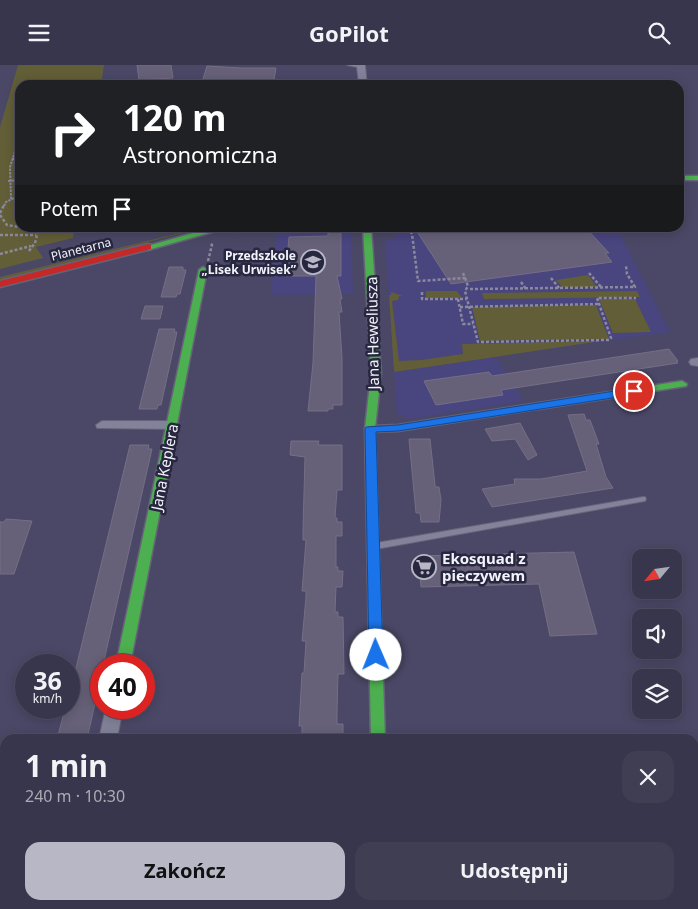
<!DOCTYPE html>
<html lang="pl">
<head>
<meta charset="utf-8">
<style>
  body { margin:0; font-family:"Noto Sans",sans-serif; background:#3f3e53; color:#f1f3f6; height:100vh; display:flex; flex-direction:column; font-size:19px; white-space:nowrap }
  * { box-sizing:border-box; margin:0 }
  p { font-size:16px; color:#ababb5 }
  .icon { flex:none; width:28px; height:28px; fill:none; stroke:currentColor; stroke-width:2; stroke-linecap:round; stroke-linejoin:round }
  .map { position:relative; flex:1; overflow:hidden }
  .side { position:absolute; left:0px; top:669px; width:699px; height:176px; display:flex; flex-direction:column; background:#38364c; border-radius:15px 15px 0 0; box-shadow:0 2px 12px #0003,0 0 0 1px #525064 }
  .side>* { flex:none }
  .banner { position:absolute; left:15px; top:15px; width:669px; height:152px; border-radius:15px; box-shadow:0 2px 12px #0003,0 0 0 1px #525064; background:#202124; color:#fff; overflow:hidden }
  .needle { width:32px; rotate:241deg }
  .fabs { position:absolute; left:632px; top:484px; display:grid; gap:10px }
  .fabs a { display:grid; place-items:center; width:50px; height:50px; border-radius:10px; background:#38364c; box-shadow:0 2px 12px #0003,0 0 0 1px #525064; font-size:25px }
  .speed { position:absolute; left:15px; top:589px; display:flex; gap:10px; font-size:25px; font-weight:700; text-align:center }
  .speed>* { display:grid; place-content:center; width:65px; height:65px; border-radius:50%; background:#38364c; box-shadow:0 2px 12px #0003,0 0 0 1px #525064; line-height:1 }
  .speed small { font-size:12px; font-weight:400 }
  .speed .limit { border:8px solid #d22; background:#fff; color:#111 }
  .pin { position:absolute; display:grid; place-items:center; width:42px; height:42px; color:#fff; margin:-21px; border:2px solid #fff; border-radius:50%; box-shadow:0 1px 5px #0007 }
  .me { position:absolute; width:55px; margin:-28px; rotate:359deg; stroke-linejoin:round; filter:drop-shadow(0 0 4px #0008) }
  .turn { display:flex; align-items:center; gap:18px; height:105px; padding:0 25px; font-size:22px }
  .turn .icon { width:65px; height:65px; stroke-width:2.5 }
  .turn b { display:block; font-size:35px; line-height:42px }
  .then { display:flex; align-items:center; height:48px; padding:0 25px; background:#0003; gap:10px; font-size:19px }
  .round { display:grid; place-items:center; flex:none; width:52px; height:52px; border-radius:15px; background:#3f3e53 }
  .headline { display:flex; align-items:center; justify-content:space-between; height:85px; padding:0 25px }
  h1 { font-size:30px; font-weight:700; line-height:38px }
  .primary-button { display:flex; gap:10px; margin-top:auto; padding:10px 25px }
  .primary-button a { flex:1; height:58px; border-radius:15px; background:#b7b7c6; color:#111; font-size:20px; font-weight:700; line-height:58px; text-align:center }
  .primary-button a+a { background:#3f3e53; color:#f1f3f6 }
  header { display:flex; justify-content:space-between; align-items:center; height:65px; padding:0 25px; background:#38364c; font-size:22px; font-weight:700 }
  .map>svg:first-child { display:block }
</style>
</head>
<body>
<header><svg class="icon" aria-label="menu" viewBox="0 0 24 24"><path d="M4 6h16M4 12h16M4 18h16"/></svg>GoPilot<svg class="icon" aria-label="search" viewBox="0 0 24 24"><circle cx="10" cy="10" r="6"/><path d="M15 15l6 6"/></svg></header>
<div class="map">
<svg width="698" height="844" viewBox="0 0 698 844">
  <rect width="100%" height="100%" fill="#4a4866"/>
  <!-- built -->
  <path fill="#49457f" d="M282,162l69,1 2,66 -82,1 6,-66z
    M384,163h233l53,104 -174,25 28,44 -115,18 -12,-5 -12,-174h11l-1,-8h-11z"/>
  <!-- green -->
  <path fill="#625e37" d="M18,0h86l-3,20h-81v142l55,1 -2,10 -37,9 7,11 -43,11v-142z
    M192,165h3l-195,50v-3z
    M588,210l9,12h-35l-6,-7z
    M426,226h31l5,7h-36z
    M637,226l3,6 -156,2 -2,-6z
    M391,227l12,4h-4l-1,4 -6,1 7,60 22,-1 42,-6 -1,-10 139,-3 -207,31 -5,-77h2z
    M599,234h36l16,33 -38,1z
    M596,240l13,34 -129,2 -8,-34z"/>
  <!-- building -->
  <path fill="#666178" stroke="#756e86" d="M137,0h34l2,13 -34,2z
    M207,1l34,2h35l-2,12 -37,1 -1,4h-35z
    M414,162h171l24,26h-4l7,9 -161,22z
    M328,164h13v47h-4l5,23h-2l2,13h-3l3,46v47h-9v4h-5v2h-20l5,-48 3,-87h-32l1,-17h2l2,-22 39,-1z
    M169,202h14v3h3l-6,24h-3l-1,3h-15z
    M145,241h18l-3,13h-19z
    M159,264h16l-1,3h3l-16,73h-3l-1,4h-18z
    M669,284l9,12h-2l2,2 -177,27 2,5 -67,10 -12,-24 65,-9 3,4z
    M584,349l2,6h4l9,24h-3l10,33 7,11 -121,19 -10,-18 33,-5 -1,-5h27l46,-8 -19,-56z
    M520,358l17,32 -9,5 -13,-21 -23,2 -7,-12z
    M409,374h21l5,46v2h4l2,13 -2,22h-18l-1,-9h-4z
    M291,376h28l-1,4h24v45h-5l-2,28h2v4h5v14h-6v31h2v4h5l-1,16h-6l-1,25h3v5h5l1,57h-6l-1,36v14h6v14l-41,1v-13h-3l3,-53h2l2,-32h-4l4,-44v-6h-4l4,-51h-3v-11l2,-72 -15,-2z
    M130,380h19l-1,4h4l-49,216h-2v12l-14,62h-30l7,-26h5v-16z
    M6,454l26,2 -18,53h-14v-52h4z
    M574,487l23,82 -47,2 -11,-52 -118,3 -3,-31z"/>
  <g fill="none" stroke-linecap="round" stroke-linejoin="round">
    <defs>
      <path id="lane" d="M643,432h2l1,2 -1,2 -269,48 -3,-1 -1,-2 1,-2 3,-1z"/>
      <path id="street" d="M347,0h18l2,20h-8l-2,-18z
        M698,293v8l-7,-1 -2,-3 2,-3z
        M102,356h70l6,4 -6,4 -75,-1 -1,-3z
        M106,642h17l-6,32h-18z
        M64,840h20v4h-20z
        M373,840h20v4h-20z"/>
      <path id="fast" d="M679,111h19v4h-19z
        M214,162h16l-82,23 -4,-3z
        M363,162h8l10,146 -6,56 10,310h-14l-6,-310 6,-56z
        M203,202l4,3 -77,395h-14l83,-395z
        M682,316l5,3 -1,2 -147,23 -5,-3 5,-3z"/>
      <path id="jam" d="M148,179l3,1v4l-151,38v-6z
        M539,338l4,1 1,2 -1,2 -145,23 -28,1 -5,-3 5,-3 28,-1z"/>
    </defs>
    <!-- lane casing -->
    <use href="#lane" stroke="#666378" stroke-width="2"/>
    <!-- street casing -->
    <use href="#street" stroke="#666378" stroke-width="2"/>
    <!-- fast casing -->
    <use href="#fast" stroke="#666378" stroke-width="3"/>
    <!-- jam casing -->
    <use href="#jam" stroke="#666378" stroke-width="3"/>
    <!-- path-far1 -->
    <path stroke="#8a899d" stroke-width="2" stroke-dasharray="2.5 1" stroke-linecap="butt" d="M12,94h8
      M20,99v3
      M8,116l12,-1
      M11,134l-1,-32 10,-31
      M4,141l2,-4 14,-7"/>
    <!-- path -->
    <path stroke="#8a899d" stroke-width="2.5" stroke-dasharray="3 2" stroke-linecap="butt" d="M0,148l4,-8
      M0,150l7,10 13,2
      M408,162l4,7 6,47 47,-3 -2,-5
      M238,167l18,-5
      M0,170h36
      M29,186l6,-8 4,-16
      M0,189l31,-8
      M208,196l4,-16 -2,-2
      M589,208l12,14
      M465,213l3,8 -3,5 13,51 131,-2 2,-2 -14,-40h39
      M551,213l8,10
      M521,217l5,7
      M470,224l165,-2 -8,-13 -1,-8
      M422,227v7h45
      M458,234l5,25h10
      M460,242l139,-3"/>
    <!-- lane -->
    <use href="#lane" fill="#82829a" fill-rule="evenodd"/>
    <!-- street -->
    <use href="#street" fill="#82829a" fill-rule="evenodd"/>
    <!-- fast -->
    <use href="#fast" fill="#4caf50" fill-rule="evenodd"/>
    <!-- jam -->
    <use href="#jam" fill="#c62828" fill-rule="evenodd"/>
  </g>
  <!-- route -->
  <path fill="#1a73e8" stroke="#114b97" d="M634,323l6,3 -2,3 -240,37 -22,1 7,223 -2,4 -5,1 -5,-1 -2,-4 -4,-226 1,-2 32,-2z"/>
  <!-- icons -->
  <defs>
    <symbol id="school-ring" viewBox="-11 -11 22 22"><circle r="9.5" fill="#282740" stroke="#b7b7c6" stroke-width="1.5"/><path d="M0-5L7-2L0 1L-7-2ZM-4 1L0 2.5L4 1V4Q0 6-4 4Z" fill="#b7b7c6"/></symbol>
    <symbol id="supermarket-ring" viewBox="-11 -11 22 22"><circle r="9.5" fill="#282740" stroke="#b7b7c6" stroke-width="1.5"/><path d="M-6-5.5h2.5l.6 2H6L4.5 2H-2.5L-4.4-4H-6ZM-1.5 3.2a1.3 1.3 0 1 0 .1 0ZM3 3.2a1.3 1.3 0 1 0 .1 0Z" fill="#b7b7c6"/></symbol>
  </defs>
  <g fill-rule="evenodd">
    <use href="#school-ring" x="299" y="183" width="28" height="28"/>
    <use href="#supermarket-ring" x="410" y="488" width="28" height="28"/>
  </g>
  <g text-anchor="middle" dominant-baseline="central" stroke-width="5" stroke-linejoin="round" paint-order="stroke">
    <!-- far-street labels -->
    <g font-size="12" fill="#f2f3fa" stroke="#282740">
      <text transform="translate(81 184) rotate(-14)">Planetarna</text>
    </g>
    <!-- far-poi labels -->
    <g font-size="12" font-weight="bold" fill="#f2f3fa" stroke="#282740" text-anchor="end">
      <text x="296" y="190">Przedszkole<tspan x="296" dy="14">„Lisek Urwisek”</tspan></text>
    </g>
    <!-- street labels -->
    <g font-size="15" fill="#f2f3fa" stroke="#282740">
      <text transform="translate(372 268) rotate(-91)">Jana Heweliusza</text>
      <text transform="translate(164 402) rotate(-79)">Jana Keplera</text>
    </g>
    <!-- poi labels -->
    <g font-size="15" font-weight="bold" fill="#f2f3fa" stroke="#282740" text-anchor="start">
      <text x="442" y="493">Ekosquad z<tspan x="442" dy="17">pieczywem</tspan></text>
    </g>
  </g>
</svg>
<div class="fabs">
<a><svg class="needle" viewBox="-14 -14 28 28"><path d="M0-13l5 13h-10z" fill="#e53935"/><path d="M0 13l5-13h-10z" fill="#ababb5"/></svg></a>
<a><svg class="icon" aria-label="sound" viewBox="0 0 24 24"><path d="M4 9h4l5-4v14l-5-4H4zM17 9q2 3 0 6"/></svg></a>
<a><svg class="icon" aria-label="layers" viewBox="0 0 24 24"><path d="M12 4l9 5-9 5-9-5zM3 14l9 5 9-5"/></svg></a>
</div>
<div class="speed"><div>36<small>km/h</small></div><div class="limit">40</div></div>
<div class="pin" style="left:634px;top:326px;background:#d93025"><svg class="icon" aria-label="arrive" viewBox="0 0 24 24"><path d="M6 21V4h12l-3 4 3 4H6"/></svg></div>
<svg class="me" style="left:376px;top:590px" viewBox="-20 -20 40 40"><circle r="19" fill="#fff"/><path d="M0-13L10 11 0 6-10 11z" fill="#1a73e8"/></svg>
<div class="banner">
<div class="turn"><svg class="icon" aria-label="right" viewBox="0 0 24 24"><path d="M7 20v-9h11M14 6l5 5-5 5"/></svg><div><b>120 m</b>Astronomiczna</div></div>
<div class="then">Potem<svg class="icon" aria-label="arrive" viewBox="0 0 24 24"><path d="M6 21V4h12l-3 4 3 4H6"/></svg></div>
</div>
<section class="side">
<div class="headline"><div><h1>1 min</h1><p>240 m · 10:30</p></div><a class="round"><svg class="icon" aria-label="close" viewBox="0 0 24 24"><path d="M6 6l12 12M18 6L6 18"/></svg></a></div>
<div class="primary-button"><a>Zakończ</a><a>Udostępnij</a></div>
</section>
</div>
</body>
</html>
